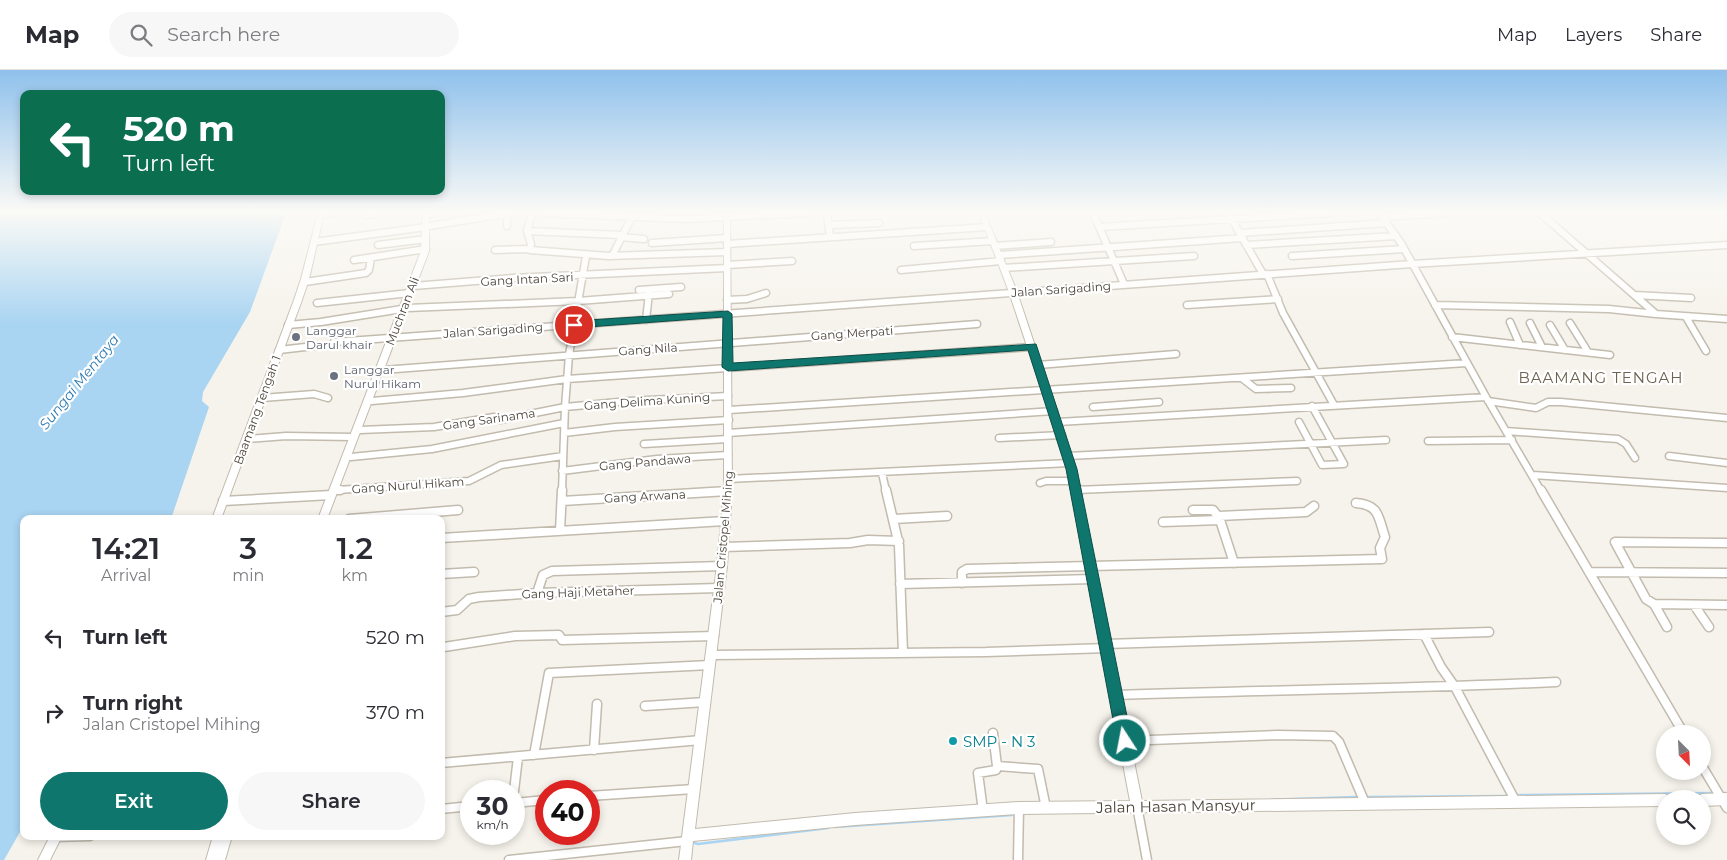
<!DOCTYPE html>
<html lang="en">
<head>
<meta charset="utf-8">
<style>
  body { margin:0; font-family:Montserrat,sans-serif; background:#f7f7f7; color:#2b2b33; height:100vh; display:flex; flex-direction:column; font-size:19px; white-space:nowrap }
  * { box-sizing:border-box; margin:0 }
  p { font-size:16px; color:#7c7c81 }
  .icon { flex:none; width:28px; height:28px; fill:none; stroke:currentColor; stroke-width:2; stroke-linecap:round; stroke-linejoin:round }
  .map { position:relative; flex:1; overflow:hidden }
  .side { position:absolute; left:20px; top:445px; width:425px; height:325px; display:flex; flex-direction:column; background:#fff; border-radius:10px; box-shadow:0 2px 8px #0003 }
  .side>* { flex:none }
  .top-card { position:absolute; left:20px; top:20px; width:425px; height:105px; border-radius:10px; box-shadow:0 2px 8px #0003; background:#0b6e4f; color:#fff; overflow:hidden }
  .needle { width:32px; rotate:156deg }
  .controls { position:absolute; left:1656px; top:655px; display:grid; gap:10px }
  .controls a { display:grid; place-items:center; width:55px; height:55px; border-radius:50%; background:#fff; box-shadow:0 2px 8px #0003; font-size:25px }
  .speed { position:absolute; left:460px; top:710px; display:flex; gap:10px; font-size:25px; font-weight:700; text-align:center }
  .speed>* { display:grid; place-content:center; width:65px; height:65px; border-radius:50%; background:#fff; box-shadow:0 2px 8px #0003; line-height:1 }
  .speed small { font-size:12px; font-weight:400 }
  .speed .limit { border:8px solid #d22; background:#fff; color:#111 }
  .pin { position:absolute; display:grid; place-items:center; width:42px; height:42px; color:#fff; margin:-21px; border:2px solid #fff; border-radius:50%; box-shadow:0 1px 5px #0007 }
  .me { position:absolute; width:55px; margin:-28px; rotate:349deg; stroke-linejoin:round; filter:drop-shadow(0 0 4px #0008) }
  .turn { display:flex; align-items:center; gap:18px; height:105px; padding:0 20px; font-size:22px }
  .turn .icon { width:65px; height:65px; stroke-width:2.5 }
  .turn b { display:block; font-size:35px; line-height:42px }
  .eta { display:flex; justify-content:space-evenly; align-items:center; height:85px; text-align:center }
  .eta b { font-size:30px; font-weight:600; line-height:35px }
  .primary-button { display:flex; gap:10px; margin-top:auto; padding:10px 20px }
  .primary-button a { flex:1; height:58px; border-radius:30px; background:#0f766e; color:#fff; font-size:20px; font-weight:600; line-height:58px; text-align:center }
  .primary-button a+a { background:#f7f7f7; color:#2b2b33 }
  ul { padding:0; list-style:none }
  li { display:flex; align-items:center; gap:15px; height:75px; padding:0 20px }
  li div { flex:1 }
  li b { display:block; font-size:19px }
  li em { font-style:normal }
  header { display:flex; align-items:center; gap:30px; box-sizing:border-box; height:70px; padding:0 25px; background:#fff; border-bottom:1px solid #e1e1e2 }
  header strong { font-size:24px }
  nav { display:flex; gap:28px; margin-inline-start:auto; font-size:18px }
  .search { width:350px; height:45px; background:#f7f7f7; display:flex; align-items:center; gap:12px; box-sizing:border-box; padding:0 18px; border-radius:28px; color:#7c7c81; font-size:19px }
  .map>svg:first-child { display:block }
</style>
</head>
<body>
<header>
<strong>Map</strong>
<div class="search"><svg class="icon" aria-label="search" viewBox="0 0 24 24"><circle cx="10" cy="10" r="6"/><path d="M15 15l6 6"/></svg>Search here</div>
<nav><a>Map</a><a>Layers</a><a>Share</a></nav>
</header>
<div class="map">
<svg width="1727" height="790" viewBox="0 0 1727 790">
  <rect width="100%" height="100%" fill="#f6f3ec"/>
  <!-- water -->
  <path fill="#a9d4f2" d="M0,143h286l-36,99 -47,80 -1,9 7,6 -38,112h-147v306l-20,35h-4z"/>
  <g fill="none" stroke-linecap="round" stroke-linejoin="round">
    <!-- stream -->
    <path stroke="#a9d4f2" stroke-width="2.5" d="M1725,723h2
      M1519,725l192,-2
      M1369,727l137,-1
      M1264,730l92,-3
      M835,757l177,-12
      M691,772l7,2 130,-16"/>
    <defs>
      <path id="minor-far1" d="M532,143l-5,18 4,13 -1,6 79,6 118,-4
        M544,143l141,6 120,-6
        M827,143l3,24
        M1093,143l31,71
        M1228,143l35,61
        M1379,143l22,30 85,154 55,94
        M1540,143l116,101 71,5
        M429,144l6,-1
        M507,144v12
        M320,145l13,-2
        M366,145l11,-2
        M1382,147l63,-4
        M829,155l50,-2
        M429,156l82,-13
        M1100,157l231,-14
        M527,161l94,4
        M1240,163l147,-10
        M620,167l24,2
        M314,172l112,-15
        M652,173l75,-5
        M727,174l260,-17
        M378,175l48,-6
        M1246,175l150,-9
        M914,176l79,-5
        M995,176l56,-4
        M495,180l34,-1
        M999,185l244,-17
        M612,186l20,-39
        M1292,186l112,-7
        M354,190l72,-11
        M727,195l65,-4
        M1004,198l190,-12
        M901,200l100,-9
        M1267,204l16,39 51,92
        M305,212l61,-9 3,-3 2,-12
        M413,216l99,-8 215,-10
        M639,220l42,-3
        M1635,225l56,3
        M727,230l20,-1 19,-6
        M317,233l93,-10
        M1187,235l91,-6
        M1435,235l174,4 47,5
        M1686,247l20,34
        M646,250l3,-27
        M1510,252l10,23
        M1530,253l12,24
        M1570,253l18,29
        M288,255l33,-3 87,-14 170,-7 91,-7
        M1550,255l15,25
        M1452,267l158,18
        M334,272l1078,-78 315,-19
        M279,280l35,-4
        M1038,295l138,-11
        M383,300l594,-46
        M1243,309l13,10 35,-1
        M262,328l52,-4 14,4
        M372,331l91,-8 104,-14 465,-32
        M1488,331l48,7 12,-6h13l166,16
        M1093,337l66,-5
        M729,340l738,-47
        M1058,352l428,-25
        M1299,352l23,43 22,-1 -32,-58
        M360,360l74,-3 60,-10 6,3 65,-13 4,-52 17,-99
        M1506,361l112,8 8,5 9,14
        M564,363l51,-6 114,-7
        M728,363l326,-22
        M999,368l63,-3
        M246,369l40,-3 67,1
        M1428,371l84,-1
        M644,374l84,-5
        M1068,386l318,-16
        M1669,386l58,7
        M351,387l81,-8 132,-26
        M562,401l95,-12 71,-4
        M882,403l4,18
        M1533,405l194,13
        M728,409l342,-16
        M1040,413l6,-2h28
        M338,420l131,-9 32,-16 62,-9
        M1076,420l221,-9
        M562,421l3,-84 64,-6 99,-5"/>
      <path id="minor" d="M338,420h2
        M886,420l13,55 4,108
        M1076,420h4
        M1541,420l143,244
        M223,431l108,-6
        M562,431l166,-10
        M1193,440h20l7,9
        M1219,446l87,-4 8,-6
        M349,449l109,-9
        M894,449l53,-3
        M1163,452l57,-2 14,43
        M560,461l2,-41
        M441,468l284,-17
        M724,477l126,-4 18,-3 31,1
        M1589,502l138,1
        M441,504l33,-2
        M962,513v-11l5,-3 415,-10 -2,-11 5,-11c-7,-20 -5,-32 -29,-34
        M900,514l193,-5
        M537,523l6,-18 9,-4 170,-5
        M1654,534l73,1
        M1694,535l15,22
        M441,542l16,-2 12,-11 10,-2 58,-4 182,-5
        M1667,557l-13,-23 -8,-5 -31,-57 112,1
        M1424,564l17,33 14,20 61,115
        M1106,574l383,-12
        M444,577l71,-11 44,-1 3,5 152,-4
        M711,585l275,-3 121,-4
        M1116,625c147,-5 293,-6 440,-13
        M645,636l60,-4
        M993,663l4,33 41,3 8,39
        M1125,671l153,-6 55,1 6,6 26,61
        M594,680l3,-46
        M534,685l15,-82 161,-8
        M441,693l260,-23
        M1702,696l25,42
        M514,721l4,-34
        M589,726l105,-7
        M514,733l32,-3
        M1137,736l10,54
        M441,739l30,-3
        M983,741l-5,-38 18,-3 1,-4
        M55,767l35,-1
        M509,790l178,-19
        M1018,790l1,-52"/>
      <path id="tertiary" d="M318,143h6l-15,66 -7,21 -81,219h-9l82,-219 7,-21z
        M423,143h6v38l-102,268h-9l103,-268z
        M724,143h6l2,278 -5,75 -32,263 160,-16 164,-11 111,-1 -64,-338 -57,-171 -30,-79h6l32,79 57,171 68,338 523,-7 4,2 1,3h-5v7l-646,8 -164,11 -162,16 -2,19h-12l38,-294 7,-75z
        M1727,723v12l-25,1v-7h-5l1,-3 4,-2z
        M50,766h12l-12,24h-12z
        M213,766h19l-7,24h-19z"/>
    </defs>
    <!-- minor-far1 casing -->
    <use href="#minor-far1" stroke="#c2bbae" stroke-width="9"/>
    <!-- minor casing -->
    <use href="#minor" stroke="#c2bbae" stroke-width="11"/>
    <!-- tertiary casing -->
    <use href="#tertiary" stroke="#c2bbae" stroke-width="2"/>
    <!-- minor-far1 -->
    <use href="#minor-far1" stroke="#fff" stroke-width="6"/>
    <!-- minor -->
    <use href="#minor" stroke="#fff" stroke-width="8"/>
    <!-- tertiary -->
    <use href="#tertiary" fill="#fff" fill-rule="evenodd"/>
  </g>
  <!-- sky -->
  <linearGradient id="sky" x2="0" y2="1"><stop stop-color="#8fc1ec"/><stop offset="0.56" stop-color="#fbfaf6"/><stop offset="1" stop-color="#fbfaf6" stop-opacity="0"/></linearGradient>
  <rect width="1727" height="254" fill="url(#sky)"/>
  <!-- route -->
  <path fill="#0f766e" stroke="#0a4d48" d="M728,241l4,3 1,49 303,-19 41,125 55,272 -2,5 -5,2 -5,-2 -3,-5 -51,-272 -38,-119 -300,21 -6,-4 1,-50 -149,11 -5,-3 5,-4z"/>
  <!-- markers -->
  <g fill="#6b7280" stroke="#fff" stroke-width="2">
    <circle cx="296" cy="267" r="5"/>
    <circle cx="334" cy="306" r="5"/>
  </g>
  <circle fill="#0f9aa8" stroke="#fff" stroke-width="2" cx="953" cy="671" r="5"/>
  <g text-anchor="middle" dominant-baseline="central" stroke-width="4.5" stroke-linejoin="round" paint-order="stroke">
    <!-- street labels -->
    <g font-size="12" fill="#4b4439" stroke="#fff">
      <text transform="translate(527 209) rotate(-3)">Gang Intan Sari</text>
      <text transform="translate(1061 219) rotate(-4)">Jalan Sarigading</text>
      <text transform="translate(402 241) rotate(-69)">Muchran Ali</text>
      <text transform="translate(493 260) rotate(-4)">Jalan Sarigading</text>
      <text transform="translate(852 263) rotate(-4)">Gang Merpati</text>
      <text transform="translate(648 279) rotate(-4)">Gang Nila</text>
      <text transform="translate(647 331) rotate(-4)">Gang Delima Kuning</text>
      <text transform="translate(257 340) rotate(-70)">Baamang Tengah 1</text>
      <text transform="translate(489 349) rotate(-8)">Gang Sarinama</text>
      <text transform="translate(645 392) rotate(-5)">Gang Pandawa</text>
      <text transform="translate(408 415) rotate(-4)">Gang Nurul Hikam</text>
      <text transform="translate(645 426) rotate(-3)">Gang Arwana</text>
      <text transform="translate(723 467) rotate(-85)">Jalan Cristopel Mihing</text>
      <text transform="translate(578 522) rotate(-2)">Gang Haji Metaher</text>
    </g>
    <!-- worship labels -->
    <g font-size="12" fill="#5b616d" stroke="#fff" text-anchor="start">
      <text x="306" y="260">Langgar<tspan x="306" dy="14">Darul khair</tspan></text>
      <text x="344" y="299">Langgar<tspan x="344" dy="14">Nurul Hikam</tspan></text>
    </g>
    <!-- water labels -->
    <g font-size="14" font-style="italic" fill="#2e7ab2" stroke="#fff">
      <text transform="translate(79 312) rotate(-51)">Sungai Mentaya</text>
    </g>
    <!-- quarter labels -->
    <g font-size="15" letter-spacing="1" fill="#6e6250" stroke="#fff">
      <text x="1601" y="307">BAAMANG TENGAH</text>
    </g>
    <!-- near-culture labels -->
    <g font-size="15" fill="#0d838f" stroke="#fff" text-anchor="start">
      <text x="963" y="671">SMP - N 3</text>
    </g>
    <!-- near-street labels -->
    <g font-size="15" fill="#4b4439" stroke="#fff">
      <text transform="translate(1176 736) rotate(-1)">Jalan Hasan Mansyur</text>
    </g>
  </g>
</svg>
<div class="controls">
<a><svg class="needle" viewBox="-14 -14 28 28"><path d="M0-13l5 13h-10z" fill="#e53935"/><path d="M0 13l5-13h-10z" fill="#7c7c81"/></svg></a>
<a><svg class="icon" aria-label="search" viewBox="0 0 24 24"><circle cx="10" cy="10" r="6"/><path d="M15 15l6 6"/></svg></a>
</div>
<div class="speed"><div>30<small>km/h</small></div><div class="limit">40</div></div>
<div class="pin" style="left:574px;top:255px;background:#d93025"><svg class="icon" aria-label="arrive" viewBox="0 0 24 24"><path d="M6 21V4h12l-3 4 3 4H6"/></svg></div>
<svg class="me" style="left:1125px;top:671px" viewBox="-20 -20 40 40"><circle r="17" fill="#0f766e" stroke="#fff" stroke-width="3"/><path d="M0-11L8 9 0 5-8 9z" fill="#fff"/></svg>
<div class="top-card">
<div class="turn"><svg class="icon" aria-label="left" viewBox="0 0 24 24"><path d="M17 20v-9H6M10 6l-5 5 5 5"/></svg><div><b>520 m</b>Turn left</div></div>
</div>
<section class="side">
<div class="eta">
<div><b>14:21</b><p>Arrival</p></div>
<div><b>3</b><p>min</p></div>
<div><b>1.2</b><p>km</p></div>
</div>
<ul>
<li><svg class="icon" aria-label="left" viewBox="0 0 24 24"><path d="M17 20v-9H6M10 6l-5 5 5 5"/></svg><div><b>Turn left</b></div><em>520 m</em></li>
<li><svg class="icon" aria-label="right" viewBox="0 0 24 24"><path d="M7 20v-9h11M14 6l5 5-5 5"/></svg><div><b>Turn right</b><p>Jalan Cristopel Mihing</p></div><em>370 m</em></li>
</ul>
<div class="primary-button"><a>Exit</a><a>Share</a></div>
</section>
</div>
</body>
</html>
